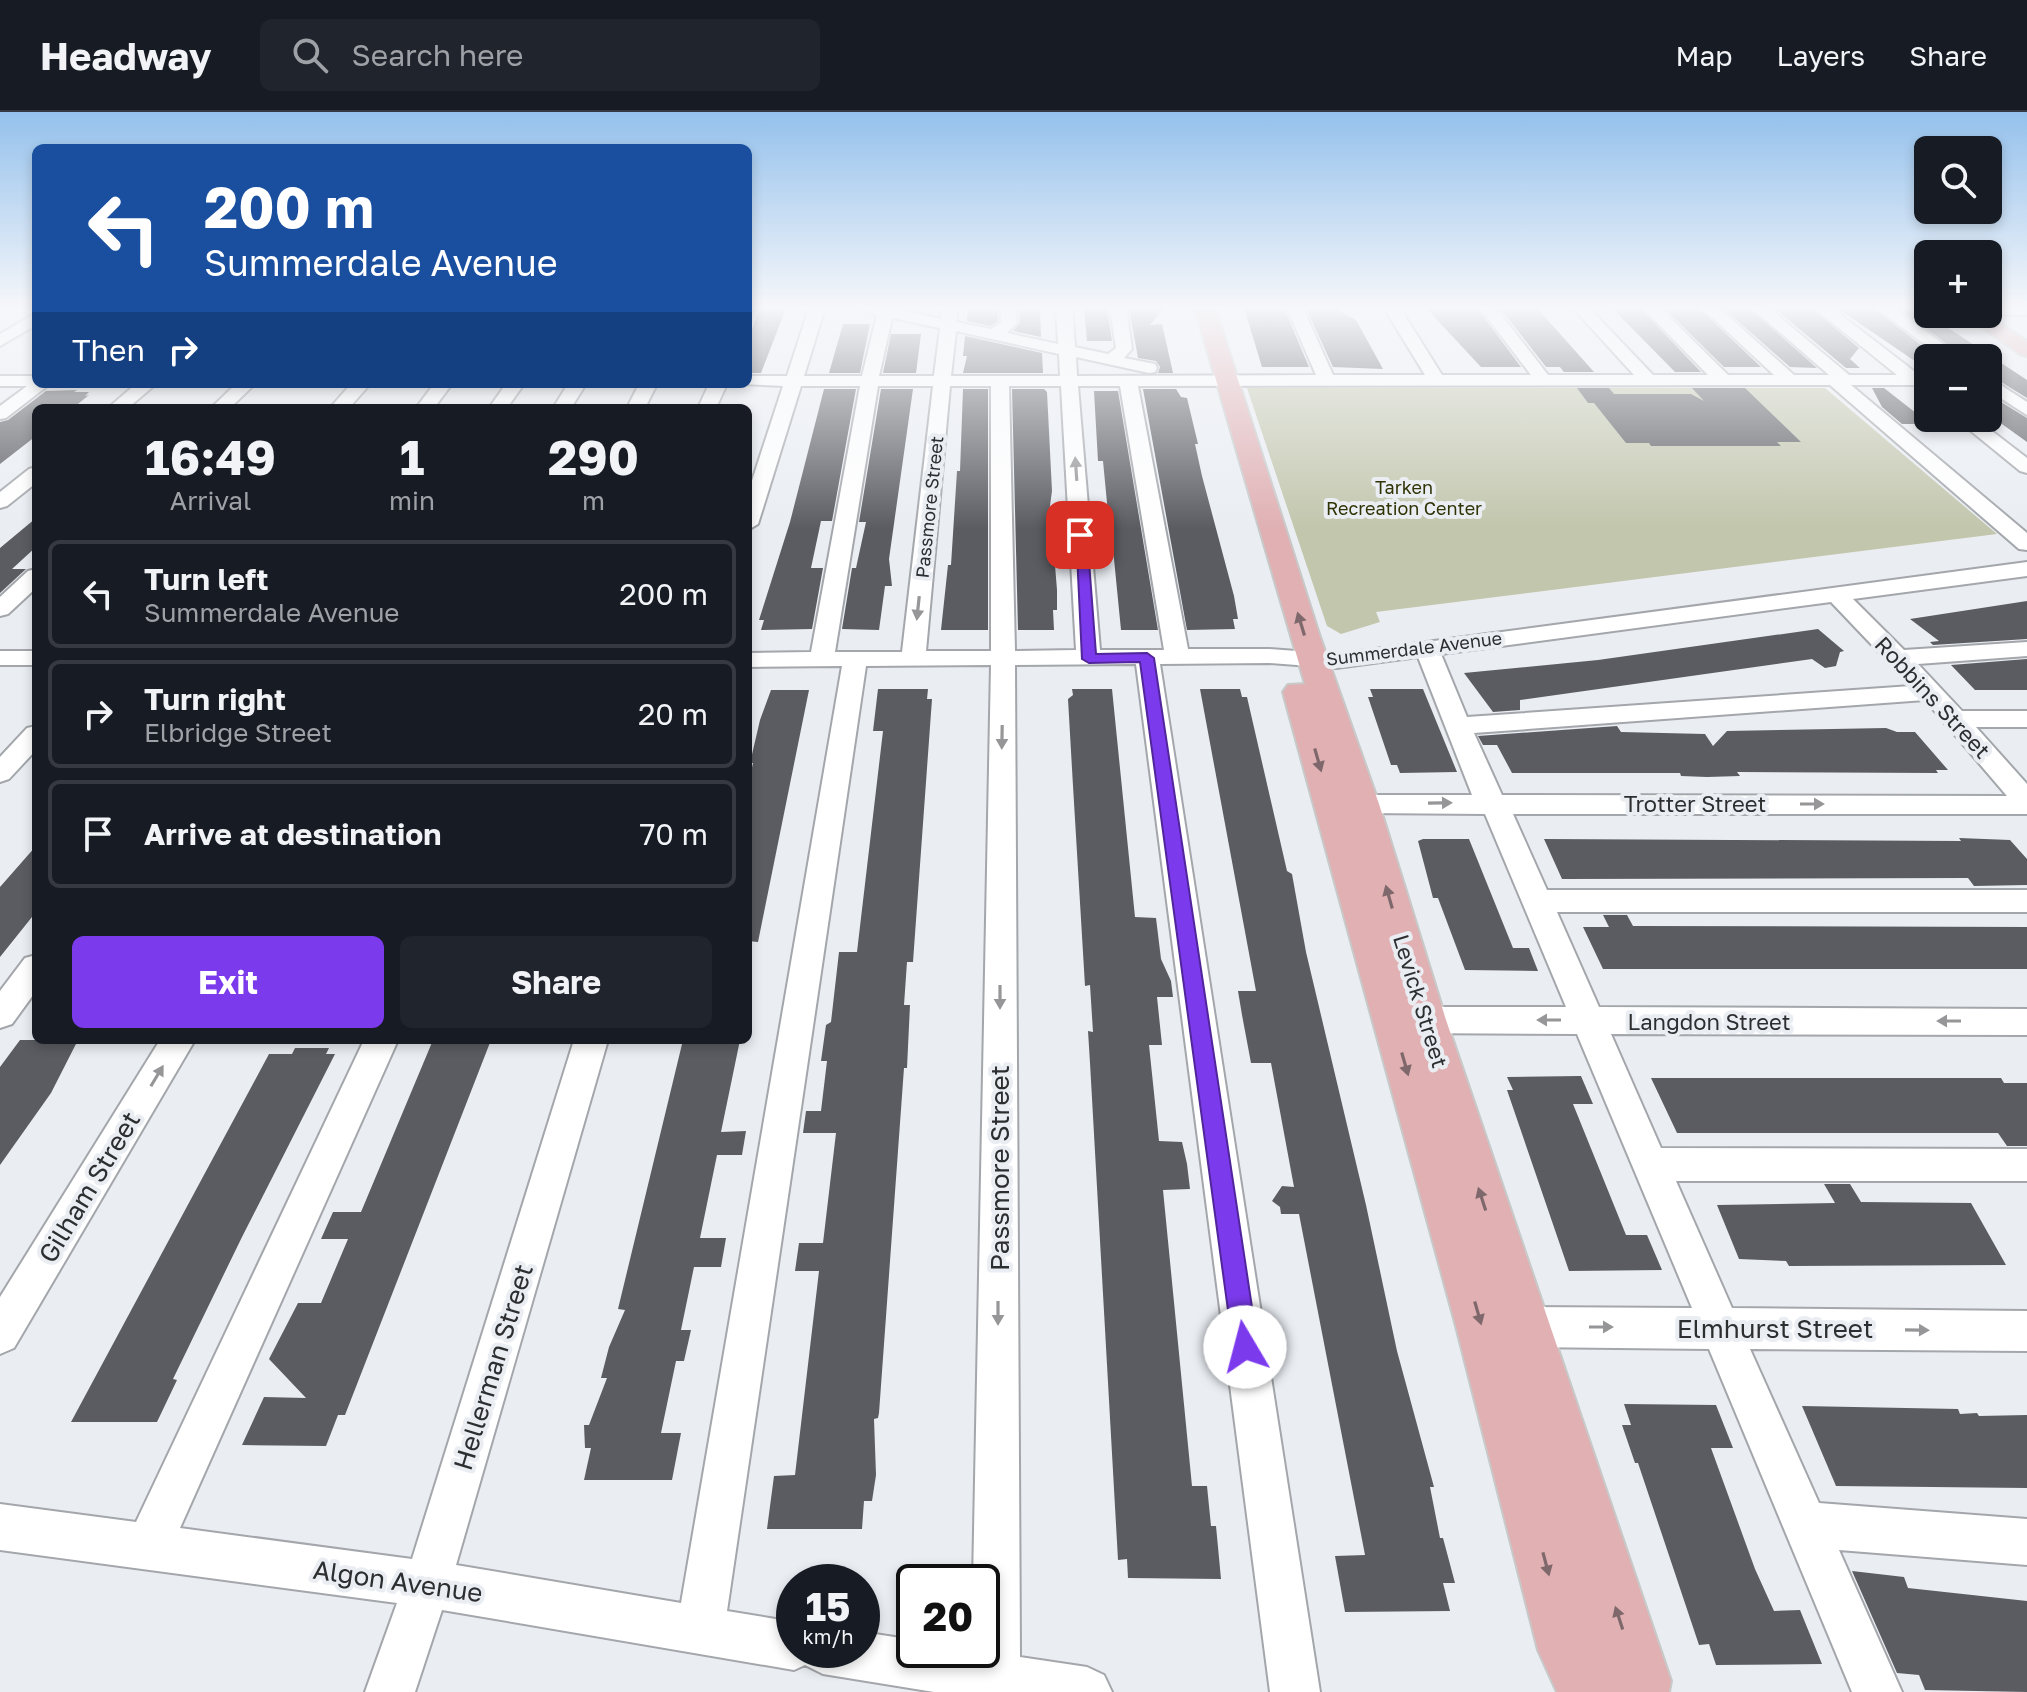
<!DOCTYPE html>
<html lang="en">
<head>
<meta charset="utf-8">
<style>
  body { margin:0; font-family:"Golos Text",sans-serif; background:#20242c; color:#f1f3f6; height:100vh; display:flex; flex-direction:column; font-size:30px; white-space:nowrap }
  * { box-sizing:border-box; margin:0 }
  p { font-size:26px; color:#9ea1a6 }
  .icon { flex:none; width:44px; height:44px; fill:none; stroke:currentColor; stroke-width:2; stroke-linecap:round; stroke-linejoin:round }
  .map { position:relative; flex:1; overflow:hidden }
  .sheet { position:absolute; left:32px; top:292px; width:720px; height:640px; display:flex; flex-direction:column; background:#171b24; border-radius:12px; box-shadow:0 4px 12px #0003 }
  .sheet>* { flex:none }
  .banner { position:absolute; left:32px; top:32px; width:720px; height:244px; border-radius:12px; box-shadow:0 4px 12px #0003; background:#1a4fa0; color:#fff; overflow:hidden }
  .fabs { position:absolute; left:1914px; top:24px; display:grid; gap:16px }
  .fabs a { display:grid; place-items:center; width:88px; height:88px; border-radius:12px; background:#171b24; box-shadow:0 4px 12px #0003; font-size:40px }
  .speed { position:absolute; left:776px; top:1452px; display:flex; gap:16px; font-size:40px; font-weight:700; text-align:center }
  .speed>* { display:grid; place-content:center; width:104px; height:104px; border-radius:50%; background:#171b24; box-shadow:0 4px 12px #0003; line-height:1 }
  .speed small { font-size:20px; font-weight:400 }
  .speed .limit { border:4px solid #111; border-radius:12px; background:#fff; color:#111 }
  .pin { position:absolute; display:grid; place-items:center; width:68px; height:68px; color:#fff; margin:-34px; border-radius:16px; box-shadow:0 4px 12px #0006 }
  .me { position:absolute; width:88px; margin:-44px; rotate:352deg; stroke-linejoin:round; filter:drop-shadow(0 0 6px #0008) }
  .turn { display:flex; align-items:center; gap:28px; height:168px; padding:0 40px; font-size:36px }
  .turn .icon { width:104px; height:104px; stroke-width:2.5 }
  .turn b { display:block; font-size:56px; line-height:68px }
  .then { display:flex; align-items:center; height:76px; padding:0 40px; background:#0003; gap:16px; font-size:30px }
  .eta { display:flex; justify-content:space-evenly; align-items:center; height:136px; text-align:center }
  .eta b { font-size:48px; font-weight:700; line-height:56px }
  .action { display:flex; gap:16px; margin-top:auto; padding:16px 40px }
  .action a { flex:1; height:92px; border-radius:12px; background:#7c3aed; color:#fff; font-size:32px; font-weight:700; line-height:92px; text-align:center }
  .action a+a { background:#20242c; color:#f1f3f6 }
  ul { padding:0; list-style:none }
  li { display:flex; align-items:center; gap:24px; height:108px; margin:0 16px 12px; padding:0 24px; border:4px solid #363941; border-radius:12px }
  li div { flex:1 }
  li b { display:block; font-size:30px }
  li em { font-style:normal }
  header { display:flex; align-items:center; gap:48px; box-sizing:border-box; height:112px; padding:0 40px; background:#171b24; border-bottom:2px solid #363941 }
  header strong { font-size:38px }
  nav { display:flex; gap:44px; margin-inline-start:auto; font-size:28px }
  .search { width:560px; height:72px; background:#20242c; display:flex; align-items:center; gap:20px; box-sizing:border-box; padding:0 28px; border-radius:12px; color:#9ea1a6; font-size:30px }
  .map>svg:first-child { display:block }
</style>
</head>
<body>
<header>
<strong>Headway</strong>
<div class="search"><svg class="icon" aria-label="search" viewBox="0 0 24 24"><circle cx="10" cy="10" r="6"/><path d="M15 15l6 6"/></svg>Search here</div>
<nav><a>Map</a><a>Layers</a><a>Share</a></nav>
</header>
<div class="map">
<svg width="2027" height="1580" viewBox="0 0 2027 1580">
  <rect width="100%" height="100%" fill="#eaeef3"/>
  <!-- green -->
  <path fill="#c2c6ac" d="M1247,276h578l172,146 -621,78 4,10 -39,12 -14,-8z"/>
  <!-- building -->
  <path fill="#5a5c61" d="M760,196h26l-25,65h-13v-33z
    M968,196h29l1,13 -8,5 -23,-5z
    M1019,196h21l1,29 -28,-6 7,-8z
    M1084,196h23l5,33h-25z
    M1129,196h35l-14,17 12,-1 11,49h-15l2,-6 -4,-6 -18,-3z
    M1244,196h40l25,59h-47z
    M1306,196h28l22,12 27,49 -50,-2z
    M1426,196h51l44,59h-40z
    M1500,196h37l57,64h-30l-4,-5h-14z
    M1612,196h28l61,64h-26z
    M1664,196h35l62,59h-37z
    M1723,196h26l68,60 -27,-1z
    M1774,196h37l48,40 -9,11 10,9h-14z
    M1837,196h36l65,50h-10v12z
    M1899,196h19l109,72v18l-39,-24v-16h-23z
    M843,212h27l-10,49h-31z
    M891,222h30l-5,39h-33z
    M965,224l77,17 1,20h-80l4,-17h-4z
    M1577,276h32l5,6h77l13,7 -12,-13h53l56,54h-24l4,4h-130l-2,-3h-23l-32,-40h-6z
    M1872,276h12l46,36h-28l-20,-17z
    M824,277h32l-24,132h-11l-10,47h12l-11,61 -51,1 3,-10h-5l31,-98z
    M881,277h32l-24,170 3,27h-7l-6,44 -37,-1 10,-61h4l10,-46h-7z
    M963,277h25v241h-47l7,-65h3l6,-94h3z
    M1012,277h32l3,3 5,99 -5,37h5l5,62v20h-4l1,20h-36z
    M1143,277h33l5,8 6,1 11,46h-3l7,32 32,120 4,23h-5l2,10 -48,1z
    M77,278l-3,2h15l-4,4 4,-1 -16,13h-37v28l-36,28v-42l8,-2 38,-29z
    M1094,279h24l40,239h-37l-8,-81h-4l-4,-36h3l-5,-52h-5z
    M1988,282l39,24v24l-39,-28z
    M36,406v29l-24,22h14l-26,24v-45z
    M2027,489v38l-94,6 -3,-3 9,-1 -29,-22z
    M1818,517l26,22 -4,1 -4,14 -11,2 -13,-9 -292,41v10l-27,2 -29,-39 134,-13z
    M2027,547v31h-52l-24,-25z
    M878,577h50l-1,10h5l-18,249 -1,14h-6l-3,43h6l-3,63h-3l-25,345 -1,5 -4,1 2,56 -4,26h-8l-2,28h-95l7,-53 21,-1 24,-204h-24l4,-28h24l13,-110h-33l3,-22h15l6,-50h-6l5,-36 5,-3 8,-70h18l26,-221h-10z
    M1072,577h40l23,228 21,1 5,41 10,22 2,16h-16l5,48h-13l10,96 23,1 5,22 3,25 -27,1 29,296h15l4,40h5l5,53 -93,-1 -1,-19 -9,1 -28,-497 -2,-32 5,1 -3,-47 -5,1 -12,-200 -5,-87 5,-4z
    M1200,577h40l2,8h5l40,174 5,3 14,78 60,253 31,146 37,136h-4l10,51h3l12,45h-12l7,28 -105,1 -10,-56 30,-1 -66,-341h-18l-1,-7 -8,-6 10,-15 12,1 -23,-124h-20l-9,-48 -4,-24h18z
    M1370,577h53l34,83 -57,1 -3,-8h-6l-23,-68h5z
    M771,578h38l-51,252 -10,-1v-156l5,-22h-3l10,-43z
    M1617,614l4,6 84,2 8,12 14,-15 159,-3 11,4h18l33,38h-12l2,3 -201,-1 3,4 -33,1 -26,-1 -1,-3h-168l-15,-28h-14l-5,-9z
    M1959,726l51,2 17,19v26l-53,1 -6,-8 -406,1 -18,-40 417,2z
    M1423,727h46l44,109h16l9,23 -73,-1 -27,-72h-5l-15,-57z
    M36,734v66l-36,45v-70z
    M1603,803h24l6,11 394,1v42h-424l-20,-42h26z
    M20,928h58l-27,53 -51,72v-98z
    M433,928h58l-146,375h-7l-12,31 -84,-1 22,-48 42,1 -37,-39 29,-56h23l27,-64h-27l12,-27h28z
    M683,928h57l-19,92 25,-1 -4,24h-25l-17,83h26l-5,29h-27l-13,63h10l-7,31h-8l-15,72h20l-9,47h-88l7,-32h-6l-1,-23h5l18,-47h-6l8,-31 16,-37 -7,-1z
    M295,936h34l-3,6h9l-93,183 -69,142 4,1 -20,42h-86l198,-368h23z
    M1581,964l12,28h-20l53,131h21l15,35 -93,1 -62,-181h6l-6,-13z
    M1651,966h350l3,5h23v63h-20l-9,-13h-321z
    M1824,1072h26l11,18 110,1 35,62 -217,1 -3,-5 -47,-2 -22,-54 118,-2z
    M1624,1292l92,1 17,43h-22l44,121 19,42 26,-1 22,54 -106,1 -7,-21 -10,1 -61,-182h-3l-13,-38h9z
    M1802,1294l156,3 2,5 17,-1 2,3 48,-1v73l-191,-2z
    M1852,1459l52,6 4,11 119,13v91l-102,-2 -6,-15 -22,-2z"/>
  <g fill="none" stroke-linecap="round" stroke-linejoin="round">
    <defs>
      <path id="minor" d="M809,196h16l-21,68h58l15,-61 -17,-7h34l47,11 1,-11h16l-2,14 35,7 10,-7 -1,-14h16l1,15 -10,10 51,11 -2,-36h16l3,39 33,7 8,-6 -6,-40h16l6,41 -8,9 31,6 2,4 -2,4 -6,1 -73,-16 1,19 239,-1 -29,-67h16l30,67h92l-41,-67h16l42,67h89l-51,-67h16l52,67h86l-61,-67h16l64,67h55l-65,-67h17l68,67h46l-72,-67h17l75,67h35l-77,-67h17l80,67h48l-83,-67h18l87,67h9v10h-77l176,148v17l-8,-1 -189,-164 -692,1 50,263h81l67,5 691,-92v14l-174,23 51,51 123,-8v14l-109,8 44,47h65v16h-51l51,57v30h-514l34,76h480v22h-470l42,95 428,2v26l-416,-1 50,114 366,1v32h-351l56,127 295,3v40l-277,-2 69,154 208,16v46l-188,-15 63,142h-50l-143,-343 -186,-2 -14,-6 -6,-14 6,-14 14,-6 169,1 -115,-274 -172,-1 -12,-4 -4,-9 4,-9 12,-4h161l-81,-193 -123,-1 -10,-2 -4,-7 4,-7 10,-2h110l-54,-138 -82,11 -67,-5 -109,1 160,1028h-50l-134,-1028 -121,1 5,992 67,10 17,8 8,17h-178l-111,-18 -18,-9 -11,5 -352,-60 -27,82h-50l32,-89 -397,-53v-46l136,18 228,-482h34l-218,488 232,31 162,-519h34l-152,525 225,38 161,-937 -94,1v-14l63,-1 49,-266h-59l-43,138 -10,6v-37l35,-107 -42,-2h7v-8h39zM892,206l48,10 -6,48h-55zM956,219l103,23 1,22h-109zM878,274h55l-31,266h-67zM950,274h41v265h-65zM1009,274h52l15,264 -61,1zM1078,274h42l44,264h-64zM1831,490l80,84 -444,31 -26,-63zM991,553l-18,917h9v68h-68v-10l-52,-8v18h-68v-28l-67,-11 139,-945zM1925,588l82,96 -505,-1 -28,-62z
        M1876,196h18l68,50h-19z
        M1988,196h39v7h-39l-3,-1z
        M36,201v12l-36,21v-12z
        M0,264h36v8h14l-44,34 -6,1v-13l27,-20h-27z
        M1988,265l39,25v13l-39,-25z
        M136,272h20l-28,24h-20z
        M236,272h19l-25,24h-19z
        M351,272h19l-21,24h-19z
        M434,272h18l-18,24h-18z
        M506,272h18l-17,24h-18z
        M568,272h18l-15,24h-18z
        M639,272h18l-12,24h-18z
        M709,272h18l-11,24h-18z
        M1955,306h20l52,40v15l-7,-2z
        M36,355v16l-29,23 -7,2v-16l29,-23z
        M36,457v19l-28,26 -8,2v-19l28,-26z
        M0,539h36v14h-36z
        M36,614v24l-27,29 -9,3v-25l27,-29z
        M36,843v36l-24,33 -12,4v-37l25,-33z
        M160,928h35l-181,308 -14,6v-57z"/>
      <path id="major" d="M1195,196h20l105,329 59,167 67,216 225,661 -2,11h-112l-19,-42 -82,-324 -173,-634 5,-7 17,-1z
        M1963,202h23l41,27v15l-7,-2z"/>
    </defs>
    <!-- minor casing -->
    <use href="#minor" stroke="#a3a6aa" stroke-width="4"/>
    <!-- major casing -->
    <use href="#major" stroke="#c8c9c9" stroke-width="4"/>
    <!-- minor -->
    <use href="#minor" fill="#fff" fill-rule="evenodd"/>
    <!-- major -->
    <use href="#major" fill="#e0b0b3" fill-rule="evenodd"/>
  </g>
  <!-- one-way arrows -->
  <defs><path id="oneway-solid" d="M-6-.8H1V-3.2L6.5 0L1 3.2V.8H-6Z" transform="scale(2)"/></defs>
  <g fill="#969698">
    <use href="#oneway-solid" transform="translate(1076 357) rotate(-94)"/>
    <use href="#oneway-solid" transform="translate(918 496) rotate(96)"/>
    <use href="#oneway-solid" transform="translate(1002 625) rotate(91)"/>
    <use href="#oneway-solid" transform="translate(1440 691) rotate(-1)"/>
    <use href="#oneway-solid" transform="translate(1812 692)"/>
    <use href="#oneway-solid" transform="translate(1000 885) rotate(90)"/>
    <use href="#oneway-solid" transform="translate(1549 908) rotate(-180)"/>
    <use href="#oneway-solid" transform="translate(1949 909) rotate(-180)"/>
    <use href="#oneway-solid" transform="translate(157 964) rotate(-59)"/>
    <use href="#oneway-solid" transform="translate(998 1201) rotate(90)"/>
    <use href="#oneway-solid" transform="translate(1601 1215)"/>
    <use href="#oneway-solid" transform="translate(1917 1218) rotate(1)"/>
  </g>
  <g fill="#7e686b">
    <use href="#oneway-solid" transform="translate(1301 512) rotate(-107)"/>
    <use href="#oneway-solid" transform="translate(1318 648) rotate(74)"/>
    <use href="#oneway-solid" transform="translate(1389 785) rotate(-106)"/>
    <use href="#oneway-solid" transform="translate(1405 952) rotate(74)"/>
    <use href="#oneway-solid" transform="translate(1482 1087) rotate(-108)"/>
    <use href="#oneway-solid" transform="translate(1478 1201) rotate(74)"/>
    <use href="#oneway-solid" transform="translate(1546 1452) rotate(75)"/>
    <use href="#oneway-solid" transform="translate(1619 1506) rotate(-108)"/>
  </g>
  <!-- sky -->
  <linearGradient id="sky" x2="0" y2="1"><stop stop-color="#94c1ec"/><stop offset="0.47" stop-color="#f6f7fa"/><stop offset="1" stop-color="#f6f7fa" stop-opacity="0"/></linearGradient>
  <rect width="2027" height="417" fill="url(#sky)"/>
  <!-- route -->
  <path fill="#7c3aed" stroke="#51269a" stroke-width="2" d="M1076,420l11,3 9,119 51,-1 7,5 104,689 -4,9 -9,4 -8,-4 -4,-9 -93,-685 -51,1 -7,-4z"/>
  <g text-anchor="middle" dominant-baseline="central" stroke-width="8" stroke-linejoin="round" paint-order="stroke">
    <!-- far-park labels -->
    <g font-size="18" fill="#303304" stroke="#eaeef3">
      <text x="1404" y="375">Tarken<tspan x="1404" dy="21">Recreation Center</tspan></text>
    </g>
    <!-- far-street labels -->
    <g font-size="18" fill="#2d2e30" stroke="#eaeef3">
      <text transform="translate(929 395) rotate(-84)">Passmore Street</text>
      <text transform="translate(1414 536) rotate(-7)">Summerdale Avenue</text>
    </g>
    <!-- street labels -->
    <g font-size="22" fill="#2d2e30" stroke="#eaeef3">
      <text transform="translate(1933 585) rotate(47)">Robbins Street</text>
      <text x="1695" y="691">Trotter Street</text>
      <text transform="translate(1421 889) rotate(73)">Levick Street</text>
      <text x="1709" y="909">Langdon Street</text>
    </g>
    <!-- near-street labels -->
    <g font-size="26" fill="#2d2e30" stroke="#eaeef3">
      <text transform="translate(999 1056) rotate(-90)">Passmore Street</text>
      <text transform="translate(89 1075) rotate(-59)">Gilham Street</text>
      <text x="1775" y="1216">Elmhurst Street</text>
      <text transform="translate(493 1255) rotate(-73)">Hellerman Street</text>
      <text transform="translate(398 1469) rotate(8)">Algon Avenue</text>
    </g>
  </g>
</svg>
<div class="fabs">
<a><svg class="icon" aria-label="search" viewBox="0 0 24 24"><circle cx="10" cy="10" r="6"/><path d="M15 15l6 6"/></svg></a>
<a>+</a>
<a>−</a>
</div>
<div class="speed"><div>15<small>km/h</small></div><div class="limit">20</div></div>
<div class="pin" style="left:1080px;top:423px;background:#d93025"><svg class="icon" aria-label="arrive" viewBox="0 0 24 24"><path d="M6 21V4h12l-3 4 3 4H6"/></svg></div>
<svg class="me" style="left:1245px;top:1235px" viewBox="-20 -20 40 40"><circle r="19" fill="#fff"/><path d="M0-13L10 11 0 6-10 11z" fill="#7c3aed"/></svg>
<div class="banner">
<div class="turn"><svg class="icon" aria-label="left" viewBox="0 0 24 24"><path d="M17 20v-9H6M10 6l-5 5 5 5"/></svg><div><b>200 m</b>Summerdale Avenue</div></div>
<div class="then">Then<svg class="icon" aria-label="right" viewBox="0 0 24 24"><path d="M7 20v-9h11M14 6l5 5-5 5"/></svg></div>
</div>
<section class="sheet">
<div class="eta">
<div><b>16:49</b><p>Arrival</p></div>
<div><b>1</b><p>min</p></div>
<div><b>290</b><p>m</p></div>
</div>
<ul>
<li><svg class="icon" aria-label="left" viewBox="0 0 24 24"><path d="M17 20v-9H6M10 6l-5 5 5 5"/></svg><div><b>Turn left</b><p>Summerdale Avenue</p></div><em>200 m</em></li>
<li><svg class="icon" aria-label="right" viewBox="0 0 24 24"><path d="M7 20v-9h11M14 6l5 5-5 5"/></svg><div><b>Turn right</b><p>Elbridge Street</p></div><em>20 m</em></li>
<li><svg class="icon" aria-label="arrive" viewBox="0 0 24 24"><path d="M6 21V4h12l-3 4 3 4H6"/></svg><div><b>Arrive at destination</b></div><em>70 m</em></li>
</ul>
<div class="action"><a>Exit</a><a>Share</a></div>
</section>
</div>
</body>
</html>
